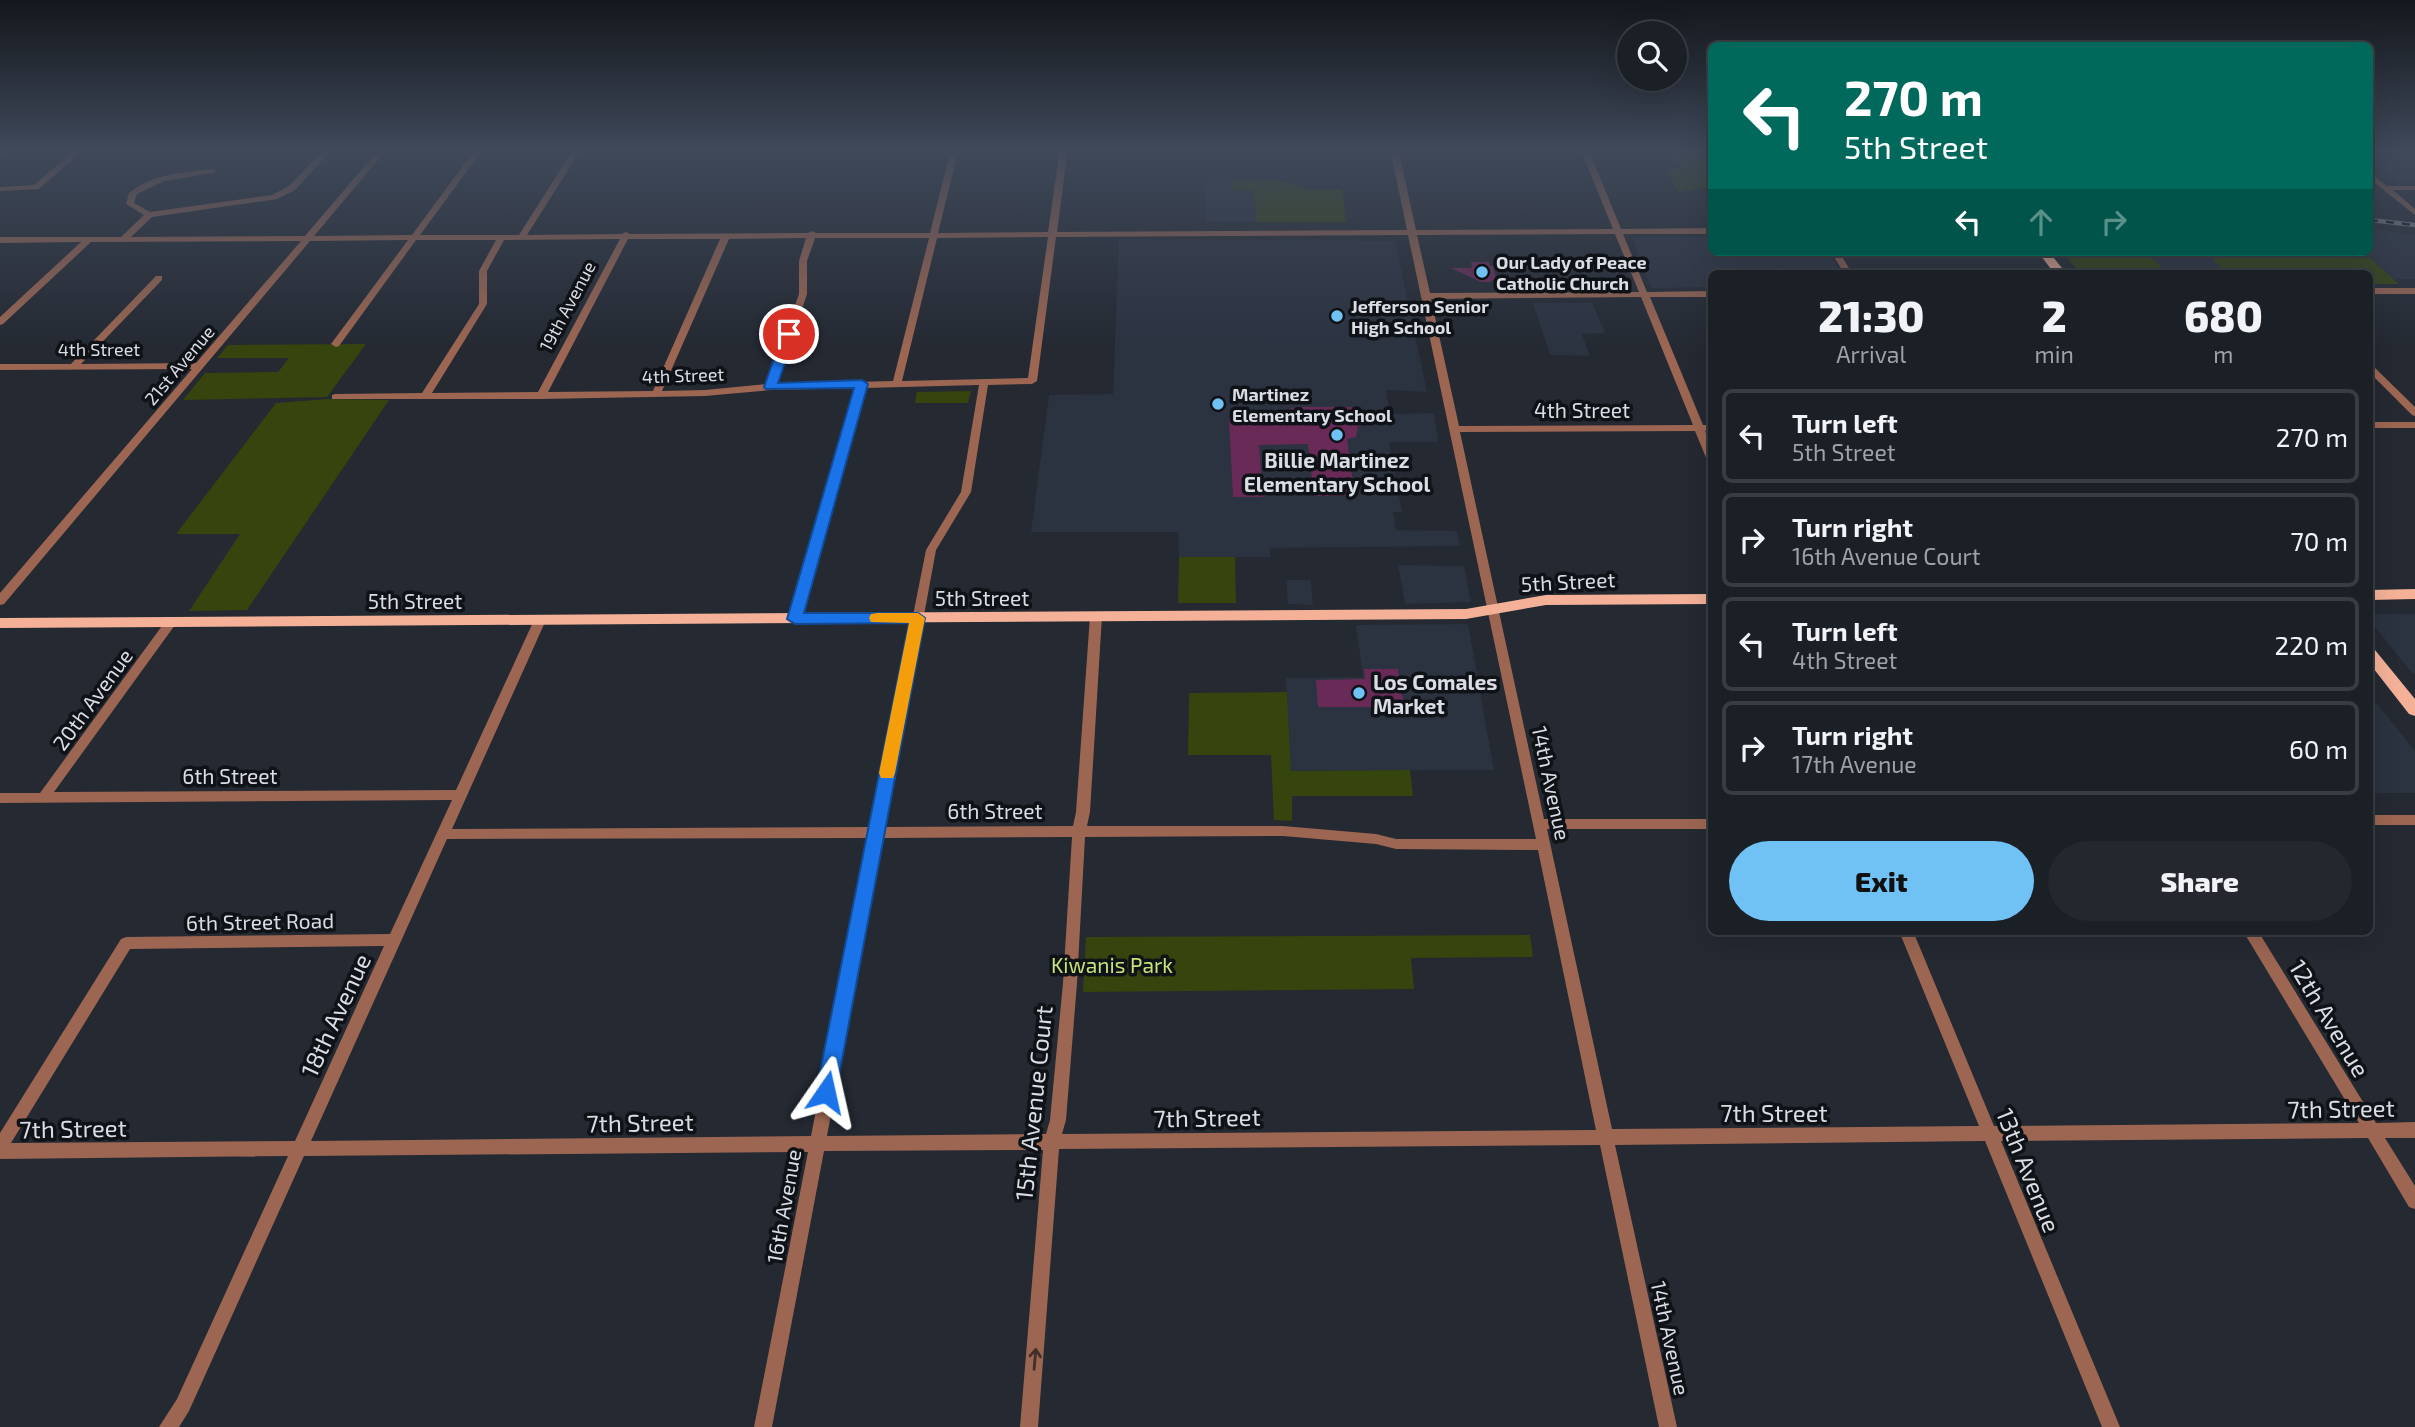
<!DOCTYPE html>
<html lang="en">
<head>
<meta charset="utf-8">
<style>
  body { margin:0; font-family:"Exo 2",sans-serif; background:#24272e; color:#f1f3f6; height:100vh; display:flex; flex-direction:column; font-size:26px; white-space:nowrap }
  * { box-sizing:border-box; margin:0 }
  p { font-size:23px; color:#a0a2a7 }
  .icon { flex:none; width:38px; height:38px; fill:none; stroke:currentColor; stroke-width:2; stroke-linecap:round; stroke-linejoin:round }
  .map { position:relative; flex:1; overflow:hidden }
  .sheet { position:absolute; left:1708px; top:270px; width:665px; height:665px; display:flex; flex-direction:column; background:#1b1f26; border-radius:10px; box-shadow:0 7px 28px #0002,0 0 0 2px #393d43 }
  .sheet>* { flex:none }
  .guide { position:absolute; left:1708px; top:42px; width:665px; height:214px; border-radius:10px; box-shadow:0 7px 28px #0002,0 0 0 2px #393d43; background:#00695c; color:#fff; overflow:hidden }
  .fabs { position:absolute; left:1617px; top:21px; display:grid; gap:14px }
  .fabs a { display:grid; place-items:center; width:70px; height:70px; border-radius:50%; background:#1b1f26; box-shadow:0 7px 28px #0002,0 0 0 2px #393d43; font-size:35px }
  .pin { position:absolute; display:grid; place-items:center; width:60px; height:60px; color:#fff; margin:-30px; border:4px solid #fff; border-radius:50%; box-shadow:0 2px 7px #0007 }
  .me { position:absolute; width:77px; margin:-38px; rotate:11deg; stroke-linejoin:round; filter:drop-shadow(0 0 5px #0008) }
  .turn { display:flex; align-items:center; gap:24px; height:147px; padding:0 21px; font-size:32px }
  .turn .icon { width:91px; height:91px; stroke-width:2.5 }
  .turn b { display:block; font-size:49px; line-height:60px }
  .lanes { display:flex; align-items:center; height:66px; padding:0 21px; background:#0003; justify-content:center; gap:35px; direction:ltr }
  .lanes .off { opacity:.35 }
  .eta { display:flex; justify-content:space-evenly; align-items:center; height:119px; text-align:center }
  .eta b { font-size:42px; font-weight:800; line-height:49px }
  .action { display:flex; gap:14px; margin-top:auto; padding:14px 21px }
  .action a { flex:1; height:80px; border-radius:42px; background:#70c2f4; color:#111; font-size:28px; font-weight:800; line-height:80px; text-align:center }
  .action a+a { background:#24272e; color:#f1f3f6 }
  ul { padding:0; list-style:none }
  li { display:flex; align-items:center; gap:21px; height:94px; margin:0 14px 10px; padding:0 7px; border:4px solid #393d43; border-radius:10px }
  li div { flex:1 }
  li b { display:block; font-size:26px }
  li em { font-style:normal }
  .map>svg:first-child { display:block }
</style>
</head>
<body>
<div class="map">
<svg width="2415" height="1427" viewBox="0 0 2415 1427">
  <rect width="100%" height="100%" fill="#242932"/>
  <!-- built -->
  <path fill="#2b3240" d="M2370,148h45v33h-19l-26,-21z
    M1205,180h26v9l22,1 4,32h-51z
    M2370,229l45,6v44h-22l-30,-27h7z
    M1632,237h79l1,15h116l13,21h-129l-1,14 -60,1z
    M1119,239l276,2 32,151 -41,-2 4,24 44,-1 4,29h-49l13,70h-9l3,18 61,1 3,15 -190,2v9h-91l-1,-25h-147l18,-137 64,-1z
    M2147,252h59l20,21h-59z
    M1533,303h59l13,30 -23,1 8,22 -40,-1z
    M1398,565l66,1 7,36 -66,2z
    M1286,580h25l2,25 -25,-1z
    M2370,614h45v59h-3l-42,-52z
    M1468,624l26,146 -203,1 -5,-93 77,-1 -7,-52z
    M2370,704h7l38,47v42h-45z"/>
  <!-- green -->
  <path fill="#36440d" d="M1673,148h38v39l-32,5 -14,-22 16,-1z
    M1231,180h46l28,9h37l4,33h-89l-4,-32h-22z
    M2062,252h85l20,21h-87z
    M2235,252h128l36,32h-29v-11h-144l-18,-19h28z
    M366,344l-39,53 -144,3 22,-27 73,-1 11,-14h-72l11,-13z
    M971,391l-3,12h-53l2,-11z
    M327,399l62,1 -142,210 -58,1 51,-77h-64l100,-131z
    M1179,557h56l1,46h-58z
    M1287,692l4,79 119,-1 3,26h-121v25l-18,-1 -3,-65h-83l1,-62z
    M1530,935l3,22 -122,1 3,31 -331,3 3,-55z"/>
  <!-- building -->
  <path fill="#6a2a58" d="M1471,262h18l1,4h3l3,12 -6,4h-9l-30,-14h21z
    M1297,407h56l1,3h5l3,16h-4l-2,11 -9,2 8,57h-41l-6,-52 -49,1 4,52h-30l-4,-79 63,-3 -1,-7z
    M1364,669h34l6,38h-86l-2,-27 49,-1z"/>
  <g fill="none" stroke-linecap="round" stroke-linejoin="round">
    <!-- minor -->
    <path fill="#9c6652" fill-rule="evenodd" d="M4,148h9l-13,9v-6z
      M77,148h9l-47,41 -39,2v-4l34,-2z
      M325,148h23l-16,2 -37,40 -18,9 -125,18 -21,20 174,-1 75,-88h8l-74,88 98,-1 64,-87h8l-64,87h99l55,-87h8l-55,87 95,-1 4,-2 4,2 178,-1 4,-2 4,2h114l21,-85h8l-21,85 110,-1 12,-84h8l-11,84 350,-2 -17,-82h8l18,82 197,-1 -33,-81h8l33,81 91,-1v6h-89l24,58 65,-1v6h-62l53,128h9v6h-7l7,15v17l-5,-3 -12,-29 -235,1 84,387h168v10h-165l65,300 367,-3 -80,-195h14l81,195 365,-3 -116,-192h15l118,192 39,-1v16h-30l30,48v23l-6,-2 -41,-69 -367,3 119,286h-18l-117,-286 -370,4 62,282h-18l-59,-282 -541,4 -21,278h-18l23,-277 -219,1 -52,276h-18l54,-275 -504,4 -115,255 -10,16h-20l18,-28 111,-243 -288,3v-26l121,-194 5,-2 264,-3 62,-134 -452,3v-10h40l127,-174 4,-1 6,4 -2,3 -121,167 402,-2 78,-170 6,-4 6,4 -94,209 419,-2 55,-277 35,-58 18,-107 -114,3 -64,231 -6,4 -6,-4 66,-231 -84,2 -66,6 -164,3h-209v-4l3,-1 87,-1 57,-89v-33l17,-31h-80l-77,106 -3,1 -5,-3 77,-104 -98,1 -306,363 -4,1v-12l192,-224 -192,1v-6h71l85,-88h6v4l-81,84 115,-1 105,-122 -210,1 -88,82 -3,1v-8l81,-75 -81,1v-6h121l23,-22 -18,-11 3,-11c23,-19 55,-21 84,-24l4,2 -4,2 -49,8 -27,13 -3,9 16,9 122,-17 17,-9zM1615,234l24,58 -209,1 -13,-58zM1408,235l128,604h-140l-20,-5 -93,-8h-196l3,-14 12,-196 -6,-4 -6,4 -14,196 -3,14 -188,1 51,-277 35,-58 17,-107 44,-1 5,-3 19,-144zM1048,237l-20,141 -126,3 35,-143zM806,238l-7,23v33l-32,90 -62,6 -43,1 67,-152zM815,238h114l-36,143 -116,3 30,-90v-33zM620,239l-82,153 -106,1 55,-89v-33l17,-31zM628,239h92l-67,152 -105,1zM1641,297l52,128 -234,1 -28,-127zM1283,836l93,8 20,5 142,1 58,280 -534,4 4,-14 11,-137 8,-146zM1072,837l-9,146 -13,137 -4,14 -219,2 55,-298zM869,838l-58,298 -500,5 136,-302zM384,946l-89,195 -284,2 119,-194z
      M2370,173l17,13h28v4h-22l22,19v6l-45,-36z
      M1831,252h8l13,21h-8z
      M2370,288h45v6h-45z
      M2370,365l3,1 42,41v9l-3,-1 -42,-42z
      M2370,422h45v6h-45z
      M2370,815h45v10h-45z"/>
    <!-- major -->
    <path fill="#f4b198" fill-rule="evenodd" d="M2038,252h11l17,21h-12z
      M2415,589v10l-45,1v-10z
      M1712,594v10l-166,1 -80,14 -1466,9v-10l1466,-9 80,-14z
      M2370,649l5,1 40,49v17l-6,-2 -39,-50z"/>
    <defs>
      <path id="rail" d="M2370,220l45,5"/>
    </defs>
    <!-- rail casing -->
    <use href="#rail" stroke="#83878f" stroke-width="4.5"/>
    <!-- rail -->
    <use href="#rail" stroke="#0f1216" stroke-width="2.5" stroke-dasharray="8" stroke-linecap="butt"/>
  </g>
  <!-- one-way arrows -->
  <defs><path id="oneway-shaft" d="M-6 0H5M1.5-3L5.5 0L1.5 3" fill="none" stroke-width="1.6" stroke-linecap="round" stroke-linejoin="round" transform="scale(1.75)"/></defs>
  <use stroke="#402f2b" href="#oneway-shaft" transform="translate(1035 1359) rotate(-85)"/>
  <!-- sky -->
  <linearGradient id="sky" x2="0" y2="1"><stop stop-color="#14171c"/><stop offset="0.43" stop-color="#3f495a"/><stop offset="1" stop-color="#3f495a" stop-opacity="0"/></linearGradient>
  <rect width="2415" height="348" fill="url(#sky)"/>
  <!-- route -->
  <path fill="#1a73e8" stroke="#114b97" stroke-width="2" d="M789,330l6,4 -17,49 84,-3 6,4 -64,229h114l7,5 -89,474 -3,7 -7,3 -7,-3 -3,-7 93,-469 -114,1 -8,-5 67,-231 -88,1 -2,-2 19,-53z"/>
  <!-- slow -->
  <path fill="#f59e0b" d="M877,613h41l7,5 -30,155 -2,5h-12l-2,-5 30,-150 -38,-1 -2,-4 2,-4z"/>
  <!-- markers -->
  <g fill="#70c2f4" stroke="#0f1216" stroke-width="2.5">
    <circle cx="1482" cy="272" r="7"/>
    <circle cx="1337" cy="316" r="7"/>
    <circle cx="1218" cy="404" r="7"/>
    <circle cx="1337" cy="435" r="7"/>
    <circle cx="1359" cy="693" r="7"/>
  </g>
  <g text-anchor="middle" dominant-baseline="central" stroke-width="7" stroke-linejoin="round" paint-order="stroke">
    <!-- far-poi labels -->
    <g font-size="18" font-weight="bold" fill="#dadde4" stroke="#0f1216" text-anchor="start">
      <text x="1496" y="262">Our Lady of Peace<tspan x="1496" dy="21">Catholic Church</tspan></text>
      <text x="1351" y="306">Jefferson Senior<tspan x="1351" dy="21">High School</tspan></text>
      <text x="1232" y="394">Martinez<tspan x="1232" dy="21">Elementary School</tspan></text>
    </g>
    <!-- far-street labels -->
    <g font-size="18" fill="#dadde4" stroke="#0f1216">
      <text transform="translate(567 306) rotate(-62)">19th Avenue</text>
      <text x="99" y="349">4th Street</text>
      <text transform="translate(179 365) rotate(-50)">21st Avenue</text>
      <text transform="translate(683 375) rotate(-2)">4th Street</text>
    </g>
    <!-- street labels -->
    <g font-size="21" fill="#dadde4" stroke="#0f1216">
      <text x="1582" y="409">4th Street</text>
      <text transform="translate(1568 581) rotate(-3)">5th Street</text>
      <text x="982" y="597">5th Street</text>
      <text x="415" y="600">5th Street</text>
      <text transform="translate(92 699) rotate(-54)">20th Avenue</text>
      <text x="230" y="775">6th Street</text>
      <text transform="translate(1552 783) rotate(78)">14th Avenue</text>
      <text x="995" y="810">6th Street</text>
      <text transform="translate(260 921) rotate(-1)">6th Street Road</text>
      <text transform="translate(783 1206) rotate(-80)">16th Avenue</text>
      <text transform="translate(1671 1338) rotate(78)">14th Avenue</text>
    </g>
    <!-- poi labels -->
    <g font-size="21" font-weight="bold" fill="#dadde4" stroke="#0f1216">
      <text x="1337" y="459">Billie Martinez<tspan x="1337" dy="24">Elementary School</tspan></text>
      <text x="1373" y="681" text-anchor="start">Los Comales<tspan x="1373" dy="24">Market</tspan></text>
    </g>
    <!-- park labels -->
    <g font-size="21" fill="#c6e579" stroke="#0f1216">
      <text x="1112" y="964">Kiwanis Park</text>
    </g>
    <!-- near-street labels -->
    <g font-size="24" fill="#dadde4" stroke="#0f1216">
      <text transform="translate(335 1015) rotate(-65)">18th Avenue</text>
      <text transform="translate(2330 1018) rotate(59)">12th Avenue</text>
      <text transform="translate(1033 1103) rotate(-84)">15th Avenue Court</text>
      <text transform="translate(2341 1108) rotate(-1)">7th Street</text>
      <text x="1774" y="1112">7th Street</text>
      <text transform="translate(1207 1117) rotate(-1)">7th Street</text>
      <text transform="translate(640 1122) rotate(-1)">7th Street</text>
      <text transform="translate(73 1128) rotate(-1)">7th Street</text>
      <text transform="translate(2029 1170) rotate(68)">13th Avenue</text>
    </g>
  </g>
</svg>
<div class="fabs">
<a><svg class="icon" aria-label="search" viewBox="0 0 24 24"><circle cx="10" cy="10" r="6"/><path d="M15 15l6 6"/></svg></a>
</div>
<div class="pin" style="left:789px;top:334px;background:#d93025"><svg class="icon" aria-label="arrive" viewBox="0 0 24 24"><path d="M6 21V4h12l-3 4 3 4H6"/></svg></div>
<svg class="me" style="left:826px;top:1092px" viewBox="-20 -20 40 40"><path d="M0-17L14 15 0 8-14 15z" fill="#1a73e8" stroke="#fff" stroke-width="4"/></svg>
<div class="guide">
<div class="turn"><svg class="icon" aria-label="left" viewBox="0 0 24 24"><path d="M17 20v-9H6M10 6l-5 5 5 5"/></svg><div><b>270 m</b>5th Street</div></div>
<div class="lanes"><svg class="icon" aria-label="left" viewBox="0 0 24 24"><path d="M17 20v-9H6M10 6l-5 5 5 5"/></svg><svg class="icon off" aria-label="ahead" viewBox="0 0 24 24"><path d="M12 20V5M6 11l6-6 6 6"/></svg><svg class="icon off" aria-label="right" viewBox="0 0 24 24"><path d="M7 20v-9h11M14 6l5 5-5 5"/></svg></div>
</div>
<section class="sheet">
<div class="eta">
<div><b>21:30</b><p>Arrival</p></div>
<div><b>2</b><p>min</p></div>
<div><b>680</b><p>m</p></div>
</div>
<ul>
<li><svg class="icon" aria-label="left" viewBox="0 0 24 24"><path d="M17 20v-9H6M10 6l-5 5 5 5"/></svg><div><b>Turn left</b><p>5th Street</p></div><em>270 m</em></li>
<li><svg class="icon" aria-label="right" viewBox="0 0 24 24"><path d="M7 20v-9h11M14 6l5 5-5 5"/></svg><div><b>Turn right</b><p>16th Avenue Court</p></div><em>70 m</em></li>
<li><svg class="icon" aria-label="left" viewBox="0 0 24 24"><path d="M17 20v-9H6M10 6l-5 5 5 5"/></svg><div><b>Turn left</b><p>4th Street</p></div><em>220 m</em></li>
<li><svg class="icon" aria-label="right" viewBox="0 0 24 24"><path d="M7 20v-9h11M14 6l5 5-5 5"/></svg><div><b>Turn right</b><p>17th Avenue</p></div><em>60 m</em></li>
</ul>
<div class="action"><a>Exit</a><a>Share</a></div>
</section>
</div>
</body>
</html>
